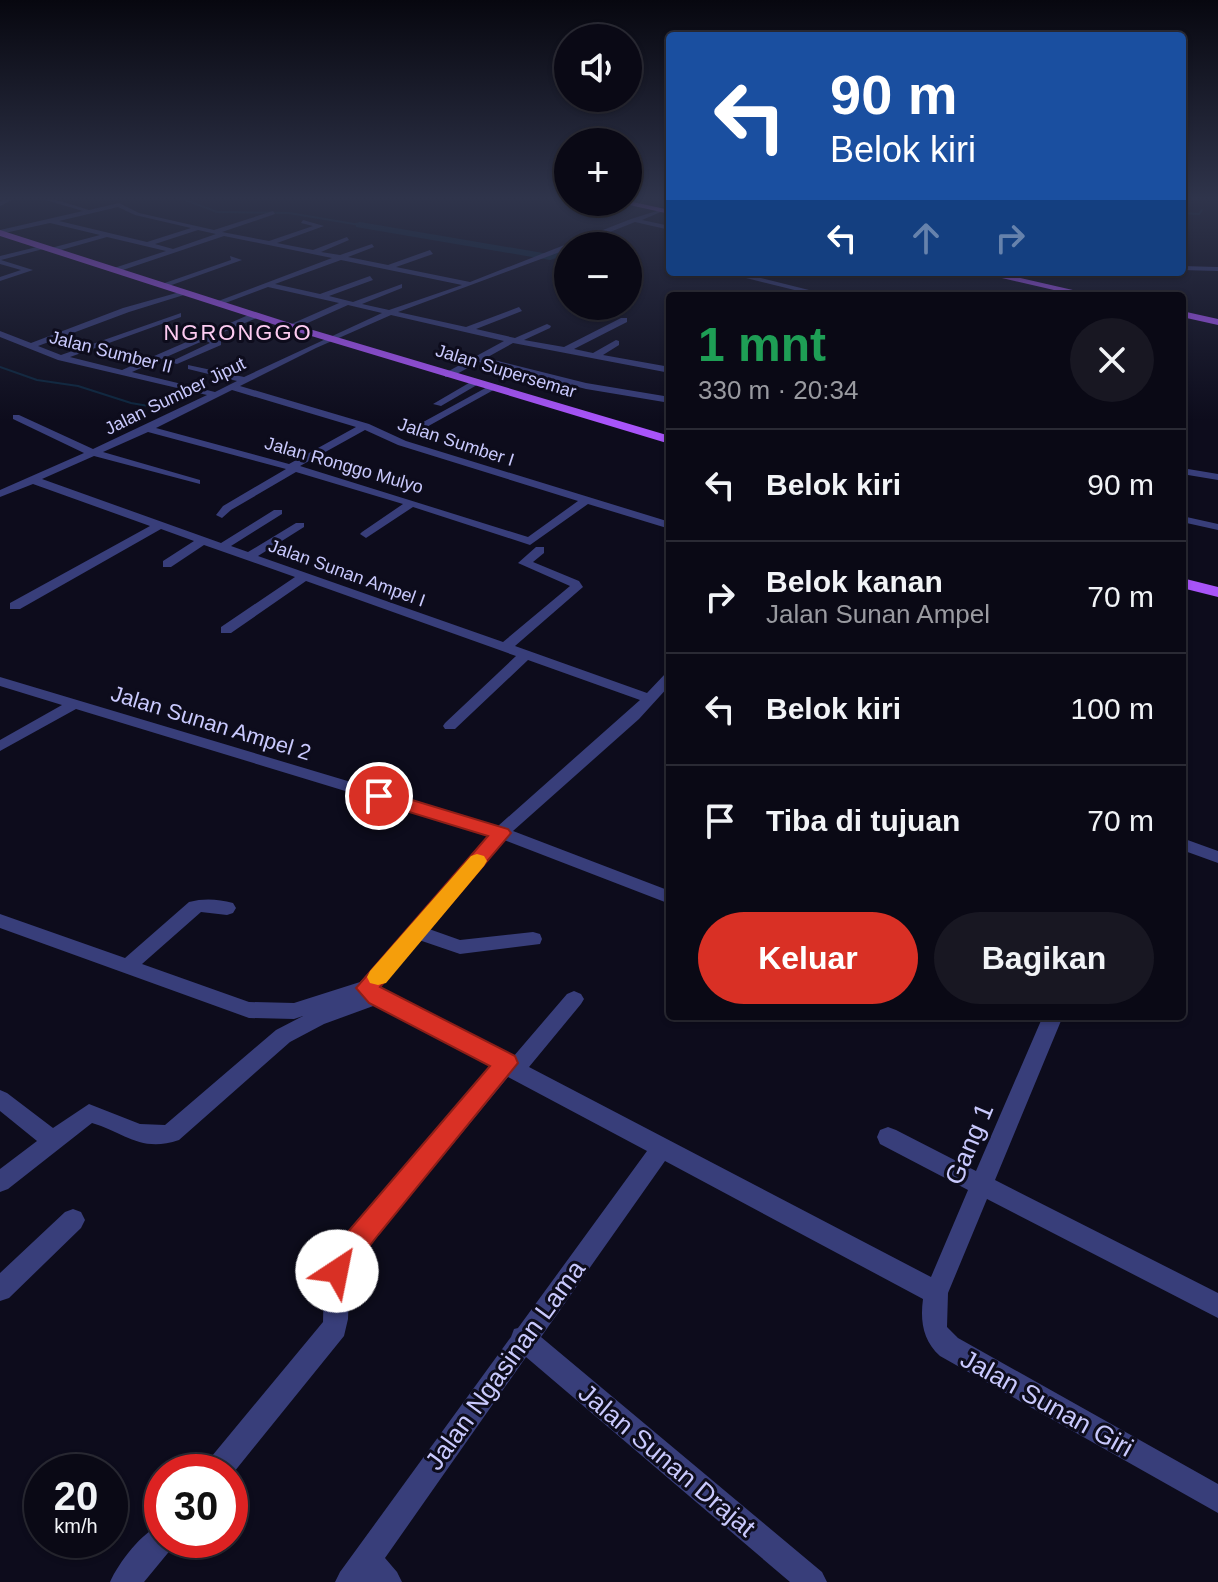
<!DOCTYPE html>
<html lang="id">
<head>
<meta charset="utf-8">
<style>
  body { margin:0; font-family:Arial,sans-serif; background:#181722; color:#f1f3f6; height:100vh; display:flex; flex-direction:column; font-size:30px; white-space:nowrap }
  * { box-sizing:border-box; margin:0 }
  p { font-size:26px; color:#999aa0 }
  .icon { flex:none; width:44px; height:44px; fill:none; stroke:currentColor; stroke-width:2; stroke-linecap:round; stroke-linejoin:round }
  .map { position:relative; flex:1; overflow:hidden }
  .details { position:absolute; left:666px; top:292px; width:520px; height:728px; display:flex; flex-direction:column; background:#0a0915; border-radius:8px; box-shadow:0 2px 6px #0004,0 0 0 2px #2a2a34 }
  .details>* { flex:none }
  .guide { position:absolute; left:666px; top:32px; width:520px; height:244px; border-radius:8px; box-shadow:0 2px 6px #0004,0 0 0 2px #2a2a34; background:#1a4fa0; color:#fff; overflow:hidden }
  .buttons { position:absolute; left:554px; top:24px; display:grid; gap:16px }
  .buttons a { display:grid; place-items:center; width:88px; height:88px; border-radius:50%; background:#0a0915; box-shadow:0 2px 6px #0004,0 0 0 2px #2a2a34; font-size:40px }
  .speed { position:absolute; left:24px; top:1454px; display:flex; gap:16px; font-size:40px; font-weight:700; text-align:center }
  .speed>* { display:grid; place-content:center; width:104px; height:104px; border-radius:50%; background:#0a0915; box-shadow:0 2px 6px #0004,0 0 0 2px #2a2a34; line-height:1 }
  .speed small { font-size:20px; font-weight:400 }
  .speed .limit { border:12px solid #d22; background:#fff; color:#111 }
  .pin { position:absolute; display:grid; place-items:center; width:68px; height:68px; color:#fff; margin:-34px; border:4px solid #fff; border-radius:50%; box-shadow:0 2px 8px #0007 }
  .me { position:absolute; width:88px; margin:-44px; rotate:34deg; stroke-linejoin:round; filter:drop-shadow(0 0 6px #0008) }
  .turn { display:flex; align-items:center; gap:28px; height:168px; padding:0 32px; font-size:36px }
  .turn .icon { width:104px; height:104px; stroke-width:2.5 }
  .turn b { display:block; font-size:56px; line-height:68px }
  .lanes { display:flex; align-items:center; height:76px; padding:0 32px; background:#0003; justify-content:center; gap:40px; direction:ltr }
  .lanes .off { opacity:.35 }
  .round { display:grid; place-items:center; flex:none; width:84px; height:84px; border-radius:42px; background:#181722 }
  .head { display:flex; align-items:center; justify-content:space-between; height:136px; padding:0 32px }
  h1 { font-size:48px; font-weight:700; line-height:60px; color:#1e9e55 }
  .primary-button { display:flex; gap:16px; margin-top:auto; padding:16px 32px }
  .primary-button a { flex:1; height:92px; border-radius:48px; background:#d93025; color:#fff; font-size:32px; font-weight:700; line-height:92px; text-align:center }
  .primary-button a+a { background:#181722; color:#f1f3f6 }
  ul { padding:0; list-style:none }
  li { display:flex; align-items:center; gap:24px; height:112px; padding:0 32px; border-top:2px solid #2a2a34 }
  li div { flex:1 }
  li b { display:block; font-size:30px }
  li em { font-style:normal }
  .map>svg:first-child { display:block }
</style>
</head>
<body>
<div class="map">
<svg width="1218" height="1582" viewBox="0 0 1218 1582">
  <rect width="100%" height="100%" fill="#0d0c1c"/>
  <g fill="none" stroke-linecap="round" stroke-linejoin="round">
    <!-- stream -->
    <path stroke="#0d273f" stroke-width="2" d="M183,199l34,13 72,1 71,12
      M1182,213l17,1 3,-4
      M0,367l37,13 41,6 53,17 29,5"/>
    <!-- river -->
    <path fill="#0d273f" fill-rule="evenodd" d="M360,222l189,32 19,-7v7l-18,6 -194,-33v-4z
      M585,240l18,4 1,2h-31z"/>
    <!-- minor -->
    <path fill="#383e7a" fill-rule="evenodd" d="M5,199h9l-14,7v-4z
      M42,199h11l36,11 30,-7 20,10 75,17 59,-19 2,3 -53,18 47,9 44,-15 -12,-3 2,-3 21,6 -47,17 36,7 34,-13 2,3 -28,12 19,3 32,-11 2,3 -26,10 40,8 42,-15 3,4 -37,13 74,15 161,-63 32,-10v2l-21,9 28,6v4l-35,-8 -60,24h-7v3l-170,63 68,15 53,-20 3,4 -46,18 39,9 32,-14 4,2 -1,2 -26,12 40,7 57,-29h6v4l-53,27 19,4 23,-13 3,1v4l-16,10 67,12v6l-157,-30 -27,15 100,25 84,14v6l-84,-14 -107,-27 -28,15h-6v-4l59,-32 -113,-26 -75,33 -76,38 129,38 37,17 264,81v7l-82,-25 -58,41 -117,-38 -47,31 -6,-4 2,-2 41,-28 -107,-32 -65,38 -9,8 -6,-3 7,-9 63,-37 -138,-37 -45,20 97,28v4l-106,-28 -52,23 179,64 53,-33h8v4l-51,32 17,6 48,-29h8v4l-46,29 245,86 67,-56 -52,-23 18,-16h8v6l-11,9 46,19 4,6 -68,59 132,47 18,-19 5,-1v12l-31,34 -126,112 157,60v13l-166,-64 -75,89 31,11 73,-8 7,2 2,5 -2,5 -80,10 -41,-14 -40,47 126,68 8,2 54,-63 7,-3 7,3 3,5 -3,5 -52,63 402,210 37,-87 -88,-46 -3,-7 3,-7 8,-3 8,3 80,41 67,-155h20l-68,164 223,113v25l-231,-119 -39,94 -1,34 11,11 260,146v29l-278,-157c-17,-15 -20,-35 -17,-57l-258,-138 -124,176 281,235 5,10h-37l-264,-225 -141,201 12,14 5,10h-67l5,-10 171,-235 3,-8 4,-1 129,-177 -139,-74 -158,192 -2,50 -4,17 -114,141v-5h-27l4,-10 116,-140 1,-42 7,-24 160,-189 -115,-62 -52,19 -34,18 -111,98c-38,13 -54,-7 -87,-17l-84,66 -8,3v-23l37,-28 -37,-30v-21l7,3 46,35 36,-24 51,20 25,1 111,-95 27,-14 -9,3 -45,-1 -249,-90v-14l125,44 64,-56c15,-4 29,-3 44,1l3,5 -3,5 -6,2 -26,-3 -59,52 107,38 45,1 66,-21 130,-147 -414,-126 -76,42v-11l62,-35 -62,-19v-9l498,149 142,-126 -112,-40 -73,69h-10l-2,-3 2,-3 71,-67 -210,-75 -75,52h-10v-6l74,-50 -91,-32 -33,22h-8v-6l31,-20 -33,-12 -141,80h-10v-6l140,-77 -117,-42 -33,13v-7l84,-37 -71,-34v-4h6l74,34 114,-54 -149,-35 -58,-23v-6l31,12 92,-35 64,-18v4l-58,18 -91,34 23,9 120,-42v4l-111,40 52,13 131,-57h6v4l-49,21 11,3v4l-44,19 -7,-2 40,-19 -5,-3 -73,32 83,20 22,-11 -49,-12v-4l56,12 138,-64 -34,-8 -56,25 -4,-3 1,-2 50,-22 -71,-16 -48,18 -7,-2 119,-45 -108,-22 -107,36 -3,-4 52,-17 -59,-14 -53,15 -3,-4 49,-13 -50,-12 -50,11v-4l83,-19zM118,207l17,8 56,13 -44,14 -88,-21zM198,230l18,4 -43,15 -18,-5zM341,260l121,25 -73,25 -27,-6 40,-16v-4l-49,18 -24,-6 44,-16 -3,-4 -50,18 -45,-10zM232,390l124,37 -67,37 -133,-36zM365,430l33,15 180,56 -50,36 -228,-71z
      M45,245l2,3 -46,12 32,10 -33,11v-4l21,-7 -21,-6v-8z
      M230,256l12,4 -76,27 -7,-2 72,-25z
      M1182,266l36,1v4l-36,-1z
      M757,272h10l-10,5 76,19h-14l-73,-18z
      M474,380l8,2 -41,24 -8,-2z
      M491,385l8,2 -76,42 -9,-2z
      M670,468v8l-6,-1v-4z
      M1182,468l36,6v6l-36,-6z
      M1182,516l36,8v6l-36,-8z
      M1182,838l36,13v12l-36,-13z
      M73,1209l8,3 4,8 -4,8 -72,70 -9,3v-28l65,-61z
      M162,1524v16h13l-3,8 -28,34h-34c9,-20 32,-50 52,-58z"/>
    <!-- major -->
    <path fill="#a854f9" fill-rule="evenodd" d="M628,201l42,9v4l-54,-12z
      M0,230l296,95 374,111v8l-382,-115 -288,-93z
      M976,272h18l105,24h-19z
      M1182,311l36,8v6l-36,-8z
      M1182,578l36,9v10l-36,-9z"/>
  </g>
  <!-- sky -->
  <linearGradient id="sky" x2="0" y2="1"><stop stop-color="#07070f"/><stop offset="0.47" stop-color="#2f344b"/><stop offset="1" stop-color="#2f344b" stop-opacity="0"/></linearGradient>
  <rect width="1218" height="421" fill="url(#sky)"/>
  <!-- route -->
  <path fill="#d93025" stroke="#8d1f18" stroke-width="2" d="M379,790l129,39 3,4 -131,154 135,69 3,7 -140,172 -27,35 -4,10 -10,4 -10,-4 -4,-9 6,-17 161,-188 -121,-63 -13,-15 132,-152 -115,-35 -3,-5 3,-4z"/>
  <!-- slow -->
  <path fill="#f59e0b" d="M477,854l7,2 3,5 -3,5 -98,117 -8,2 -8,-2 -3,-6 3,-6 101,-115z"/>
  <g text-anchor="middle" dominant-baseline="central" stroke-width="6" stroke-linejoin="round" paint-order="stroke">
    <!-- far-street labels -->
    <g font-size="18" fill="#c9c9fd" stroke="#0d0c1c">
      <text transform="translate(111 352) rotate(14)">Jalan Sumber II</text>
      <text transform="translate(506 371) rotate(17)">Jalan Supersemar</text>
      <text transform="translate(175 396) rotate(-26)">Jalan Sumber Jiput</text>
      <text transform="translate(456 442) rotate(18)">Jalan Sumber I</text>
      <text transform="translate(344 465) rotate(16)">Jalan Ronggo Mulyo</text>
      <text transform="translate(347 573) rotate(20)">Jalan Sunan Ampel I</text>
    </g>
    <!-- far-quarter labels -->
    <g font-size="22" letter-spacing="2" fill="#fdcbf1" stroke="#0d0c1c">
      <text x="238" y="332">NGRONGGO</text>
    </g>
    <!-- street labels -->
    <g font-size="22" fill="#c9c9fd" stroke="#0d0c1c">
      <text transform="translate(211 723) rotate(17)">Jalan Sunan Ampel 2</text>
    </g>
    <!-- near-street labels -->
    <g font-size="26" fill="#c9c9fd" stroke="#0d0c1c">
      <text transform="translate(969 1144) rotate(-67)">Gang 1</text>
      <text transform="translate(505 1365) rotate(-54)">Jalan Ngasinan Lama</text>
      <text transform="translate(1047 1403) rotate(29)">Jalan Sunan Giri</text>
      <text transform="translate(667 1460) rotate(40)">Jalan Sunan Drajat</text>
    </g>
  </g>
</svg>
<div class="buttons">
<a><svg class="icon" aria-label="sound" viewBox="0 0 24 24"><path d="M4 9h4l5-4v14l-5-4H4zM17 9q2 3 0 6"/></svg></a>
<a>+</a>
<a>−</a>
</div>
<div class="speed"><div>20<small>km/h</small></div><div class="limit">30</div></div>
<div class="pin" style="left:379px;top:796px;background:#d93025"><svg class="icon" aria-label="arrive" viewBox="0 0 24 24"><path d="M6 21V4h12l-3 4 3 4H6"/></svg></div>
<svg class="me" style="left:337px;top:1271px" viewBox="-20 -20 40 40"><circle r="19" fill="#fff"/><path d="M0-13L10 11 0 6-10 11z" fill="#d93025"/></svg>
<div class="guide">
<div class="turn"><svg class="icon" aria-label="left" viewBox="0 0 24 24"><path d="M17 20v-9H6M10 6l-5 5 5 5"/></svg><div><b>90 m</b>Belok kiri</div></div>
<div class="lanes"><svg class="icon" aria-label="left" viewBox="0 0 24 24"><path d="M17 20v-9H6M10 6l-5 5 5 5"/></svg><svg class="icon off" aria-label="ahead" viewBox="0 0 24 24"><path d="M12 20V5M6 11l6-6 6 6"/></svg><svg class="icon off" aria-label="right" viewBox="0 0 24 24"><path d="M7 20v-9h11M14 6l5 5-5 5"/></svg></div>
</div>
<section class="details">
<div class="head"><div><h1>1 mnt</h1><p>330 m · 20:34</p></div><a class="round"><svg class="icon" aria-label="close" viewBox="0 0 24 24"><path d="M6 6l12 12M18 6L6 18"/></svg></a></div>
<ul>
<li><svg class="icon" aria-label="left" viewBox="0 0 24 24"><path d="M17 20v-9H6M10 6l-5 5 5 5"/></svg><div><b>Belok kiri</b></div><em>90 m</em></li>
<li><svg class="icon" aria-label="right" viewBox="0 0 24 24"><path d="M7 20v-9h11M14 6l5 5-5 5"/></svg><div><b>Belok kanan</b><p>Jalan Sunan Ampel</p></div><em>70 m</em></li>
<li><svg class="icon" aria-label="left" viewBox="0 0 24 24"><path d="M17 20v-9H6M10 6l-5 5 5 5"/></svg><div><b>Belok kiri</b></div><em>100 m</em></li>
<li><svg class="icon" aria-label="arrive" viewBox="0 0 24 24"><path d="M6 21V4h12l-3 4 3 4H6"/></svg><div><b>Tiba di tujuan</b></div><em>70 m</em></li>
</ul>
<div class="primary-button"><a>Keluar</a><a>Bagikan</a></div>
</section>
</div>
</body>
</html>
